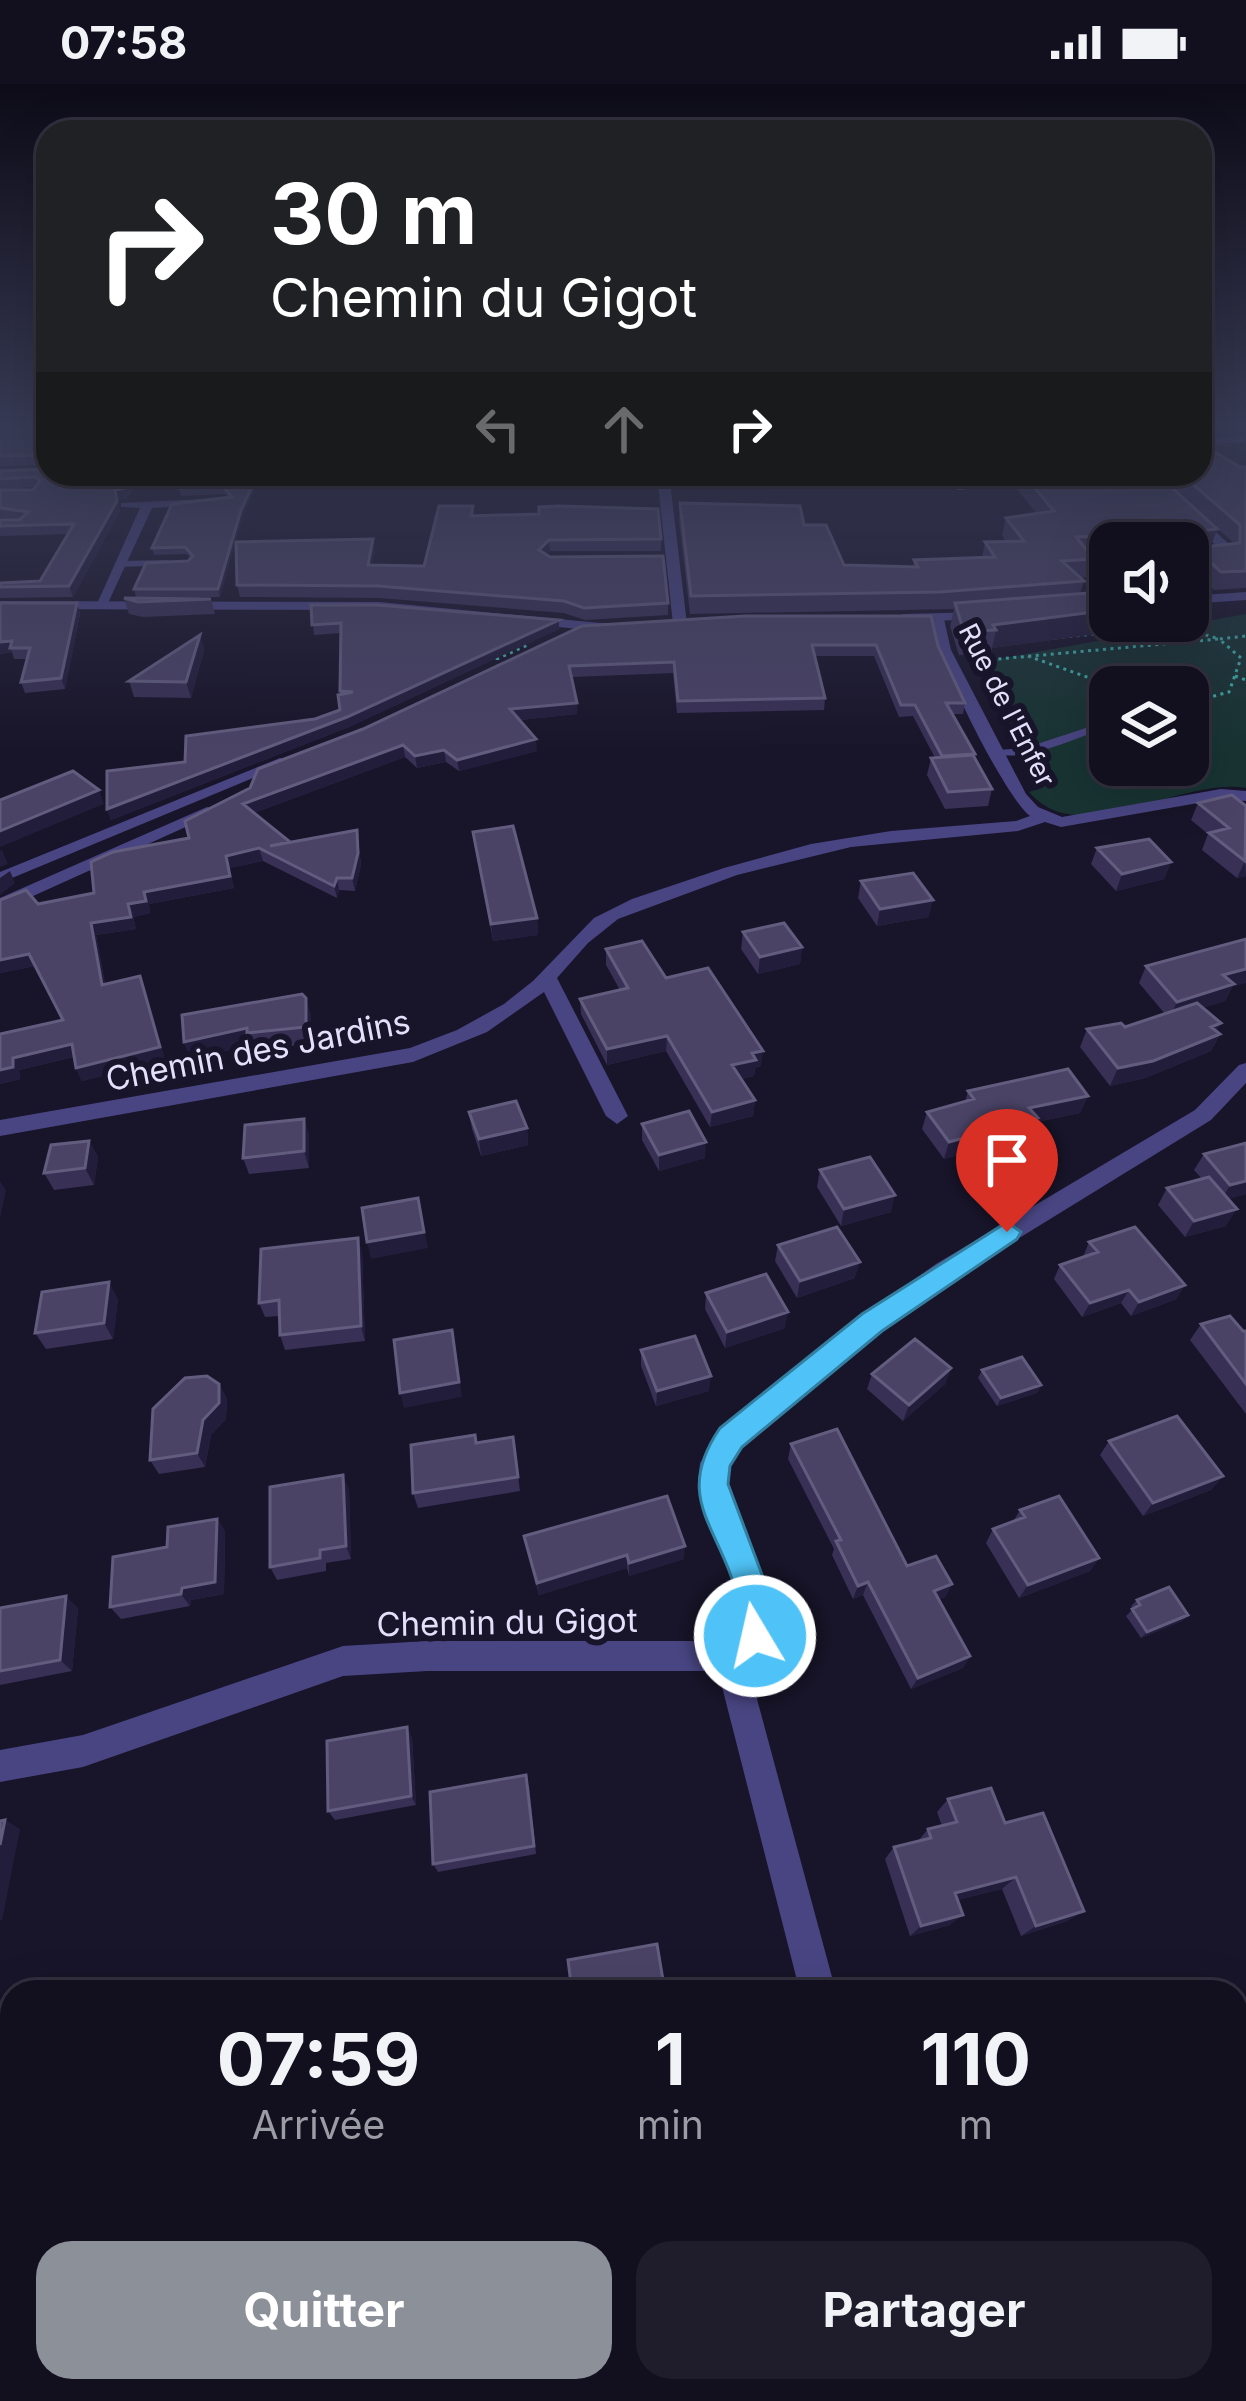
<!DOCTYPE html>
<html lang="fr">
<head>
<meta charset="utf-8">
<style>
  body { margin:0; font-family:Inter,sans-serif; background:#1f1d2c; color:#f1f3f6; height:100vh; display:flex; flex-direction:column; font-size:45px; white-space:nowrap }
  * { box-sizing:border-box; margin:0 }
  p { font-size:39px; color:#9c9ca4 }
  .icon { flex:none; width:66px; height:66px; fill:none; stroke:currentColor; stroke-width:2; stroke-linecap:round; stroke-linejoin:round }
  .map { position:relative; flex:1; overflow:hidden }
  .sheet { position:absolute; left:0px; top:1896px; width:1248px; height:423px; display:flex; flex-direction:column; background:#120f1f; border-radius:36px 36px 0 0; box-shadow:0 12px 48px #0002,0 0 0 3px #312f3d }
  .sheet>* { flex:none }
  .top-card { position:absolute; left:36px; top:36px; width:1176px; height:366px; border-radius:36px; box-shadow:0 12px 48px #0002,0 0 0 3px #312f3d; background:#202124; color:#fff; overflow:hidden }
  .fabs { position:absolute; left:1089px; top:438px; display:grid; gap:24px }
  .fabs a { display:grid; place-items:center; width:120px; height:120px; border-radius:24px; background:#120f1f; box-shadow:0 12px 48px #0002,0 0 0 3px #312f3d; font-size:60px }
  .pin { position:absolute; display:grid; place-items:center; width:102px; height:102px; color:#fff; margin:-123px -51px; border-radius:50% 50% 50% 0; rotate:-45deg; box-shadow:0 0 12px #0007 }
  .pin .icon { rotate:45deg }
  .me { position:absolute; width:132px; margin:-66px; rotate:351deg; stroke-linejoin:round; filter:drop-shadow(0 0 9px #0008) }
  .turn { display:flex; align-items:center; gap:42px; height:252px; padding:0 36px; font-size:54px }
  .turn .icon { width:156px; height:156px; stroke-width:2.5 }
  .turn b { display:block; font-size:84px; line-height:102px }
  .lanes { display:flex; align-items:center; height:114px; padding:0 36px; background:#0003; justify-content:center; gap:60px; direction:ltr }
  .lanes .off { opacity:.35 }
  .eta { display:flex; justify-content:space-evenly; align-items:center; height:204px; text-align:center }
  .eta b { font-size:72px; font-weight:700; line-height:84px }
  .cta { display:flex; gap:24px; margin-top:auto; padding:24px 36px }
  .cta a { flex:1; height:138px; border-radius:36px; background:#8c9099; color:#fff; font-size:48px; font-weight:700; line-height:138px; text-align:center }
  .cta a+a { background:#1f1d2c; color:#f1f3f6 }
  .status { display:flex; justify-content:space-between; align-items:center; height:84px; padding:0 60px; background:#120f1f; direction:ltr }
  .status svg { height:33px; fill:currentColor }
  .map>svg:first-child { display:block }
</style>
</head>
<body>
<div class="status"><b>07:58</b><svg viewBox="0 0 49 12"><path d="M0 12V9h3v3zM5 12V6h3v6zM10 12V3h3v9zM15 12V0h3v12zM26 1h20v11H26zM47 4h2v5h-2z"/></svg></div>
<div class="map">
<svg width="1246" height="2317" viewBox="0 0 1246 2317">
  <rect width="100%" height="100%" fill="#181429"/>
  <!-- green -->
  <path fill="#183332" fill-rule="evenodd" d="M1246,530v174c-66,-12 -166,64 -217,4l15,-5 -68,-124zM1110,603h78v78h-78z"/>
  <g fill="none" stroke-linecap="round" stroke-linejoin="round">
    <!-- path -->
    <path stroke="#40b0ab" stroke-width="3" stroke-dasharray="3 4.5" stroke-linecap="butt" d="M1118,537c22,11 51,16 72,1
      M1184,544l35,11 27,-3
      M1054,554l79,-8
      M1028,572l87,31
      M976,577l243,-22 22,19 -12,34 -41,11
      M499,583l-2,-8 33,-15
      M1235,592l11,4
      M1188,672l17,20"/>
    <!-- service -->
    <path fill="#494583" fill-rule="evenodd" d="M167,476l3,1v4l-50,2 -4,-3 4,-3z
      M1188,491l26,21v4h-6l-20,-17z
      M1110,636v6c-32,11 -86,38 -117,27l5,-3 27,-2z"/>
    <!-- minor -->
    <path fill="#494583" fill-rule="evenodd" d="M1245,352v6l-45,3v-6z
      M657,390h12l18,150 -7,4 -7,-4z
      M946,390h12l7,16h-8z
      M1139,390h13l79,72 -1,11 -42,4v-8l33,-3z
      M206,415l4,6 -58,3 -44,95 -12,3 44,-98 -19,-1v-4z
      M1110,475v18l-11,-10z
      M932,532l12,3 7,31 75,144 12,13 24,10 159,-28 25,2v10l-25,-2 -160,28 -16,-5 -27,9 -167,16 -114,28 -119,44 -30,24 -31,35 71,138 -11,8 -11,-8 -62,-124 -57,40 -74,30 -413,74v-16l410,-72 47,-18 47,-26 29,-23 61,-63 38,-19 92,-31 87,-24 80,-13 125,-10 14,-5c-26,-20 -100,-168 -98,-200z
      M280,674l14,3 -294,122v-11z
      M207,723l14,4 -221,100v-13z
      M1246,979v20l-35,37 -257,158 -73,52 -140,116 -13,20 -2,17c13,36 58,124 42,159 -4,8 -14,14 -21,20l89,330h-36l-82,-321h-291l-84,5 -260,91 -83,15v-32l83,-15 260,-89 84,-5h298l15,-12 1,-25 -43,-121 2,-20 21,-33 142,-114 73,-52 259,-154 44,-45z
      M909,2307h44l3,10h-44z"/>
    <!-- tertiary -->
    <path fill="#494583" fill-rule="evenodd" d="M1246,508v8l-58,4v-8z
      M0,517l379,1 232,22 7,4 -7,4 -232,-22 -379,-1z
      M982,528l7,4 -2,3 -84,3 -7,-4 7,-4z"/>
  </g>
  <!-- wall -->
  <path fill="#383055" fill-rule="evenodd" d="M0,345l128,69 -10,2 2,11 -47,86 -73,1v-15l40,-2 28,-47 -68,2v-16h19l-19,-2v-28h33l2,-3 -35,2v-18l45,-2 1,-4 -46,1z
    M1246,383v121l-32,2 -25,-25 5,-16 -6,1v-7h-78v11h-20l4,5 -5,18 -9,1 4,3 -4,13 32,38 -120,16 -1,5 -32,2 -9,-29 4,-17 -264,5 -11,-94 1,-17 124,22 40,40 69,2 1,-7 68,-2 3,-16h21l-4,-7 4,-17 31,-4 -32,-40h195zM1160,393l74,66 -23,3 6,-17z
    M186,390h84l-8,1 -20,42 -22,80h-84l-2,-8 57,-30 -4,-5 -33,1 -2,-7 76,-50 -3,-4 -44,2 -2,-8z
    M473,422l1,10 187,23v12h-111l-4,4 122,48v12l-83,5 -21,-7 -185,-15 -139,-1 -3,-12 138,-34 -3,14 52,1z
    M124,514l87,1 4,15 -72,3 -14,-3z
    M0,519h77l3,11 -15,75 -40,4 -4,-11 6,-23h-13l-2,-7 -12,2z
    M311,521l248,15v9l-210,98 -238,93 -4,-11 78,-47 155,-52 1,-77 -27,2z
    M582,542l356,20 27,57 -2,11h-10l39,75 -4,17 -43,3 -18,-34 4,-17h4l-22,-42 -14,1 -25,-61h-59l10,42 -1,12 -147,3 -4,-40 -101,4 5,37 -57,6 17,31 -78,20 -13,-9 -29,6 -12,-11 -151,56 36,29 67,-12 4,35 -6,26 -16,-1 -2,8 -74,-37 -34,7 5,20 -85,16 1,9 -17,4 3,12 -40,6 9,49 35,-8 25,84 -83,21 -6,-13 -2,-11 -55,13 1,9 -20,5v-50l63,-14 -28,-54 -35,7v-73l38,4 56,-11 95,-55 174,-109z
    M200,551l4,15 -13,48 -57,-1 -5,-16z
    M1198,719l48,3v70l-9,2 -35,-28 6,-16 -17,-14z
    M473,748l64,86 1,17 -45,6z
    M1097,764l74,14 -7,17 -48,12 -25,-27z
    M861,797l68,36 -52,9 -19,-28z
    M743,848l59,15 -2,17 -42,10 -17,-25z
    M606,865l60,29 95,88 -6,2 -1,8 -13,3 14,21 -2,16 -43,11 -44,-76 -59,14 -26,-51 -1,-15 40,-9 -14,-25z
    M1146,882l86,21 -7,14 -23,7 18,26 -9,17 -66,27 -35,8 -30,-39 7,-18 38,-2 40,-13 -26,-31z
    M311,931l-1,29 -57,6 -2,-5 -60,14 -7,-17z
    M968,1007l120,5 -8,17 -43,9 -5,13 -88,24 -22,-30 5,-17 38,-10z
    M469,1028l58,16 1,17 -47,11 -9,-27z
    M304,1035l5,16v33l-60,6 -6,-16z
    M642,1040l63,34 -46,13 -17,-31z
    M89,1057l9,16 -4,28 -40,5 -10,-17z
    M1246,1059v51l-18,5 -2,27 -41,11 -27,-32 9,-17 35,-9 -8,-9 10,-16z
    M820,1086l71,42 -50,14 -24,-39z
    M1089,1158l88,57 -46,17 -10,-13 -39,14 -28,-38 6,-14 23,-8z
    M778,1161l77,33 -58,20 -22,-37z
    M362,1168l3,89 -80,9 -5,-15 -1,-19 -14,1 -6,-14z
    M706,1209l79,35 -60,20 -20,-39z
    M118,1215l-5,40 -67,10 -11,-16z
    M1201,1240l45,7v83l-56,-74z
    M641,1266l68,41 -53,15 -15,-40z
    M951,1284l-6,16 -42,37 -36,-32 5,-15z
    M982,1286l59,15 -4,8 -40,13 -19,-28z
    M219,1300l8,15 -1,20 -15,16 -6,32 -46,7 -9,-14z
    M513,1353l7,54 -102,17 -5,-15 63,-50z
    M1109,1357l114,35 -12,14 -68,26 -43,-61z
    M791,1360l116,122 45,18 -7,13 -6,2 31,57 -7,12 -52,21 -48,-94 -10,4 -21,-44 2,-6 -46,-90z
    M349,1405l2,70 -25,4v8l-49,9 -7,-13z
    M1020,1426l79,48 -9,13 -71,27 -33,-55 7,-14 20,-7z
    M217,1435l8,12 -1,63 -33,6 -1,6 -69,13 -11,-12 57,-60z
    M524,1452l160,23 -55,17 -2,-8 -88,27z
    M1137,1516l51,15 -6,6 -41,17 -15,-22 7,-7 -2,-3z
    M0,1524h78l-6,63 -72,14z
    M412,1653l4,68 -81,15 -7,-9z
    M529,1701l7,69 -98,18 -5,-8z
    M948,1715l57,24 79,88 -17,10 -46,15 -19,-47 -45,11 -7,25 -40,11 -25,-77 9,-12 24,-6 10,-12 14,-3 -5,-14z
    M1246,2296v21h-11l-4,-10h5v-8z"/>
  <!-- shaded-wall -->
  <path fill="#231d3c" d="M134,390h9l-15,24 -10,2 2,11 -47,86 -4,-11 46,-96z
    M258,390h4l-20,43 -22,80 -2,-8 23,-79z
    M1217,445l-6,17 -23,4 3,-18z
    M373,455l2,12 -5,26 -2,-12z
    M549,456l1,11 -10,10 -1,-11z
    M77,519l3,11 -15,75 -4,-11z
    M1110,526v11h6l-4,11 -120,16 4,-18 -3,-5z
    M559,536v9l-210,98 -238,93 -4,-11z
    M200,551l4,15 -13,48 -5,-16z
    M12,557l-2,7 2,4 -12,2v-12z
    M577,619v11l-66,7 -1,-12z
    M536,655l1,12 -78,20 -2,-11z
    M403,661l2,12 -159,59 -3,-12z
    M444,666l2,12 -29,6 -2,-12z
    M99,706l5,14 -104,43v-16z
    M357,746l4,35 -6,26 -3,-13z
    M259,764l4,13 -34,7 5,20 -85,16 1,9 -17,4 3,12 -40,6 11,62 -5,-12 -11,-62 37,-19 16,-12 82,-36z
    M2,766l6,14 -8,3v-16z
    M1245,777l1,15 -9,2z
    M1171,778l-7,17 -48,12 6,-17z
    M10,787l5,12 -15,12v-17z
    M337,794l2,12 -2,8 -3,-12z
    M933,816l-4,17 -52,9 3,-17z
    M537,834l1,17 -45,6 -2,-17z
    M802,863l-2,17 -42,10 2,-17z
    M29,870l6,12 -35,7v-13z
    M1246,885v14l-14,4 -7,14 -56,18 8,-17 46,-27z
    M140,892l25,84 -83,21 -6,-13z
    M306,914l5,17 -1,29 -4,-17z
    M1221,939l-7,13 6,-2 -9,17 -66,27 -35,8 8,-18z
    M247,944l4,17 -60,14 -7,-17z
    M667,952l-1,15 -59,14v-16z
    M72,960l6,12 -59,14 1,9 -20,5v-14l13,-12z
    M763,967l-2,15 -6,2 -1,8 -23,5 1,-16 20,-12z
    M1088,1012l-8,17 -43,9 -5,13 -88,24 5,-17 80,-34z
    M755,1016l-2,16 -43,11 2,-15z
    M304,1035l5,16v33l-5,-17z
    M527,1044l1,17 -47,11 -2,-17z
    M89,1057l9,16 -4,28 -9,-17z
    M706,1058l-1,16 -46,13v-16z
    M0,1097l6,9 -6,29z
    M1246,1097v13l-25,7 9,-16z
    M895,1111l-4,17 -50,14 3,-17z
    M418,1114l10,50 -57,11 -4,-17z
    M1237,1125l-11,17 -41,11 9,-16z
    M358,1154l4,14 3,89 -4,-15z
    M860,1178l-5,16 -58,20 3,-17z
    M109,1198l9,17 -5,40 -9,-16z
    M1185,1201l-8,14 -46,17 8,-14z
    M1129,1206l-8,13 -39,14 8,-14z
    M788,1228l-3,16 -60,20 2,-16z
    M455,1262l7,51 -58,11 -4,-15z
    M951,1284l-6,16 -42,37 6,-16z
    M711,1292l-2,15 -53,15 1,-15z
    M219,1300l8,15 -1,20 -15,16 -6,32 -8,-14 6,-33z
    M1041,1301l-4,8 -40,13 4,-8z
    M343,1391l6,14 2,70 -5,-13z
    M1223,1392l-12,14 -68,26 10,-13z
    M217,1435l8,12 -1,63 -33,6 -1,6 -9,-12 1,-6z
    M685,1462l-1,13 -55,17v-13z
    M627,1471v13l-88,27 -2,-12z
    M1099,1474l-9,13 -71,27 9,-13z
    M868,1498l-5,13 -10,4 5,-13z
    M952,1500l-7,13 -18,6 7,-12z
    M66,1512l12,12 -6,63 -12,-11z
    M1188,1531l-6,6 -41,17 6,-6z
    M970,1572l-7,12 -52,21 7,-11z
    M407,1643l5,10 4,68 -5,-9z
    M5,1736l15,9 -18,92 -2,-1v-75z
    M1016,1793l-14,12 -59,15 12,-11z
    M1084,1827l-17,10 -46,15 15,-10z
    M963,1831l-13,10 -40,11 11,-10z
    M97,1895l13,6 -1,7h-14z"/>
  <!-- building -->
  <path fill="#4a4366" stroke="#625c7e" stroke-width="3" d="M0,345h48v26l-48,1z
    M1212,366l28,17h6v40h-2l2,1v63l-25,1 -26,-24 45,-5v-18l-59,-51h19v-23z
    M48,371v19h86l-9,14 -10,2 2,11 -48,85 -69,1v-4l40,-2 34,-57 -74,2v-6h19l9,-8 -28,-4v-18h33l7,-9 -5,-4 -35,2v-8l45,-2z
    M186,390h72l-17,36 -23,79h-84l12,-26 42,-2 5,-5 -8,-9 -33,1 20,-44 60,-7 -9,-11 -44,2z
    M1023,390h134l60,55 -26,3 -1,11 -11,-9 -103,3 18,22 -32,2 22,20 -144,11 -249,4 -11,-93 120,3 4,19h22l18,40 74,2 -4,-7 81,-3 -10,-15 39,-1 -18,-23 48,-7z
    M439,422h34l-2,10 68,-2v-7l20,-1 99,3 3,30 -112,1 -10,10 11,7 113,-1 5,47 -84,5 -20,-7 -186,-15 -141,-1 -1,-43 137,-3 -5,26 56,1z
    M1101,508l9,8v10l-117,15 3,5 -32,2 -9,-29z
    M124,514l87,1 -73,3z
    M0,519h77l-16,75 -40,4 9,-34h-20l2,-7 -12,1z
    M311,521h66l182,15 -212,97 -240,92v-38l78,-9 1,-26 129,-17 25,-9 -2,-15 15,-3 -13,-1 1,-68 -29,2z
    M745,532h186l7,30 27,57h-19l29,51 -33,2 -27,-51h-14l-25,-60h-64l13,53 -147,3 -4,-39 -105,4 8,37 -67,6 26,30 -79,21 -13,-10 -29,6 -12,-11 -160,59 47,38 -20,4 87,-16 1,23 -6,25h-15l-3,8 -75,-38 -33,8 4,20 -86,16 2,9 -18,3 3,13 -40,6 11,62 38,-9 20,71 -84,21 -4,-24 -59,14v9l-13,3v-36l63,-14 -34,-66 -29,6v-60l26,-10 12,14 56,-11 -3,-31 22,-10 76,-14 -4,-17 65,-33 8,-19 105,-40 219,-103z
    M200,551l-14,47 -57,-1z
    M973,671l19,34 -44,3 -17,-34z
    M73,687l26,19 -99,41v-31z
    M1232,711l14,11 -1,55 -36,-28 20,-5 -31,-25z
    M513,742l24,92 -46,6 -18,-92z
    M1149,755l22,23 -49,12 -25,-26z
    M913,789l20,27 -53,9 -19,-28z
    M784,839l18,24 -42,10 -17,-25z
    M1246,855v30l-23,6 11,9 -57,18 -31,-36z
    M642,857l24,37 42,-10 55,83 -11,2 4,7 -24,5 23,35 -43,12 -45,-76 -60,13 -27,-50 48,-11 -22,-39z
    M302,910l4,4v29l-59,6v-5l-63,14 -2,-27z
    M1197,919l24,20 -10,4 9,7 -67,27 -35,7 -31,-39 34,-6 4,4z
    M1068,985l20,27 -59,12 9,10 -89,24 -22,-30 47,-13 -6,-8z
    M516,1017l11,27 -48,11 -10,-27z
    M689,1027l17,31 -47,13 -17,-31z
    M304,1035v32l-61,7 2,-33z
    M89,1057l-4,27 -41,5 7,-28z
    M1246,1059v38l-16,4 -26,-31z
    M870,1073l25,38 -51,14 -24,-39z
    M1209,1093l28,32 -43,12 -27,-33z
    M418,1114l6,34 -57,10 -5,-34z
    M837,1143l23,35 -60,19 -22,-36z
    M1135,1143l50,58 -46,17 -10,-12 -39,13 -30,-38 38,-13 -9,-10z
    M358,1154l3,88 -81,9 -1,-35 -20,3 2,-54z
    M766,1190l22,38 -61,20 -21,-39z
    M109,1198l-5,41 -69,10 7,-41z
    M1230,1232l13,15h3v53l-45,-60z
    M452,1246l7,52 -59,11 -6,-53z
    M695,1252l16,40 -54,15 -16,-41z
    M915,1255l36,29 -42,37 -37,-31z
    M1022,1273l19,28 -40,13 -19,-28z
    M207,1292l12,8v19l-16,17 -6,33 -47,7 3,-51 32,-31z
    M1177,1332l46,60 -70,27 -44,-62z
    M837,1345l70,137 29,-10 16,28 -18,7 36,65 -52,22 -50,-96 -10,4 -22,-45 5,-1 -50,-96z
    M475,1351l1,8 37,-6 5,40 -105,16 -2,-48z
    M343,1391l3,71 -26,4v8l-50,9v-80z
    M667,1412l18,50 -56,17 -2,-8 -90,28 -13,-47z
    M1059,1412l40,62 -71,27 -35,-56 32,-12 -5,-7z
    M217,1435l-2,63 -33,6 -1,6 -71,13 3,-50 54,-10 1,-20z
    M1169,1503l19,28 -41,17 -15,-23 8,-4 -3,-5z
    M66,1512l-6,64 -60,11v-63z
    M407,1643l4,69 -83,15 -1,-70z
    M526,1691l8,71 -101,18 -3,-72z
    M991,1704l14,35 38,-10 41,98 -48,15 -20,-49 -61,16 8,22 -42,11 -27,-79 37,-9 -3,-9 29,-7 -9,-23z
    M5,1736l-5,25v-24z
    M657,1860l8,48h-93l-4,-32z
    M97,1895l-2,13h-68l1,-4z
    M559,2307h193l2,10h-194z"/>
  <!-- sky -->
  <linearGradient id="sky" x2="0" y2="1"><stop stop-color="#0d0b17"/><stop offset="0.51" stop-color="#373a54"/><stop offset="1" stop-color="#373a54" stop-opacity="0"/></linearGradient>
  <rect width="1246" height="670" fill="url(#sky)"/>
  <!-- route -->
  <path fill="#4fc3f7" stroke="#337fa1" stroke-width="3" d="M1007,1138l14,10 -4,7 -135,92 -140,116 -12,19 -2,18 45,120 -6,44 -12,5 -12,-5c-7,-16 -2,-30 -5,-46 -14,-73 -68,-101 -18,-174l142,-114z"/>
  <g text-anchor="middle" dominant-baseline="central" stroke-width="12" stroke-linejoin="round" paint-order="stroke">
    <!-- far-street labels -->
    <g font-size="27" fill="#e4e0fb" stroke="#181429">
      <text transform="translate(1007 621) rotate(63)">Rue de l'Enfer</text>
    </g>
    <!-- street labels -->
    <g font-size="33" fill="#e4e0fb" stroke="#181429">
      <text transform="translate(258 966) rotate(-11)">Chemin des Jardins</text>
      <text transform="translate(507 1538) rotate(-1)">Chemin du Gigot</text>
    </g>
  </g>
</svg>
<div class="fabs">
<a><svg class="icon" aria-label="sound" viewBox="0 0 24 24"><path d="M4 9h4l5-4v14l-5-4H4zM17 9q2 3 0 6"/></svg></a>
<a><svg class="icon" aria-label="layers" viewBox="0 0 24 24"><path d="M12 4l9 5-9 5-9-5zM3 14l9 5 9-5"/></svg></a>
</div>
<div class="pin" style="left:1007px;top:1148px;background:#d93025"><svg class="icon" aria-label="arrive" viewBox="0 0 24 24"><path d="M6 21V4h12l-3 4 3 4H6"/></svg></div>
<svg class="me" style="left:755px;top:1552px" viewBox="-20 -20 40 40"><circle r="17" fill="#4fc3f7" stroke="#fff" stroke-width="3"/><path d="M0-11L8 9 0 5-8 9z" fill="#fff"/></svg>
<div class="top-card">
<div class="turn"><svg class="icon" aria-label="right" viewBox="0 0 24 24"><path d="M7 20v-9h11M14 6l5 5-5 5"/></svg><div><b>30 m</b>Chemin du Gigot</div></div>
<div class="lanes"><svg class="icon off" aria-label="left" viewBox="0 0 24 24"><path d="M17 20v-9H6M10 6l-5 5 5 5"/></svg><svg class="icon off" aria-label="ahead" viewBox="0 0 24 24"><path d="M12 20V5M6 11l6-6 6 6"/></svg><svg class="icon" aria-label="right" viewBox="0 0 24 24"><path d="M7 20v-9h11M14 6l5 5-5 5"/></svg></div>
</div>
<section class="sheet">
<div class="eta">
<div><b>07:59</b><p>Arrivée</p></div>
<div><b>1</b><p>min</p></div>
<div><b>110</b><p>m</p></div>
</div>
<div class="cta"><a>Quitter</a><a>Partager</a></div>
</section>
</div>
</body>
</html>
